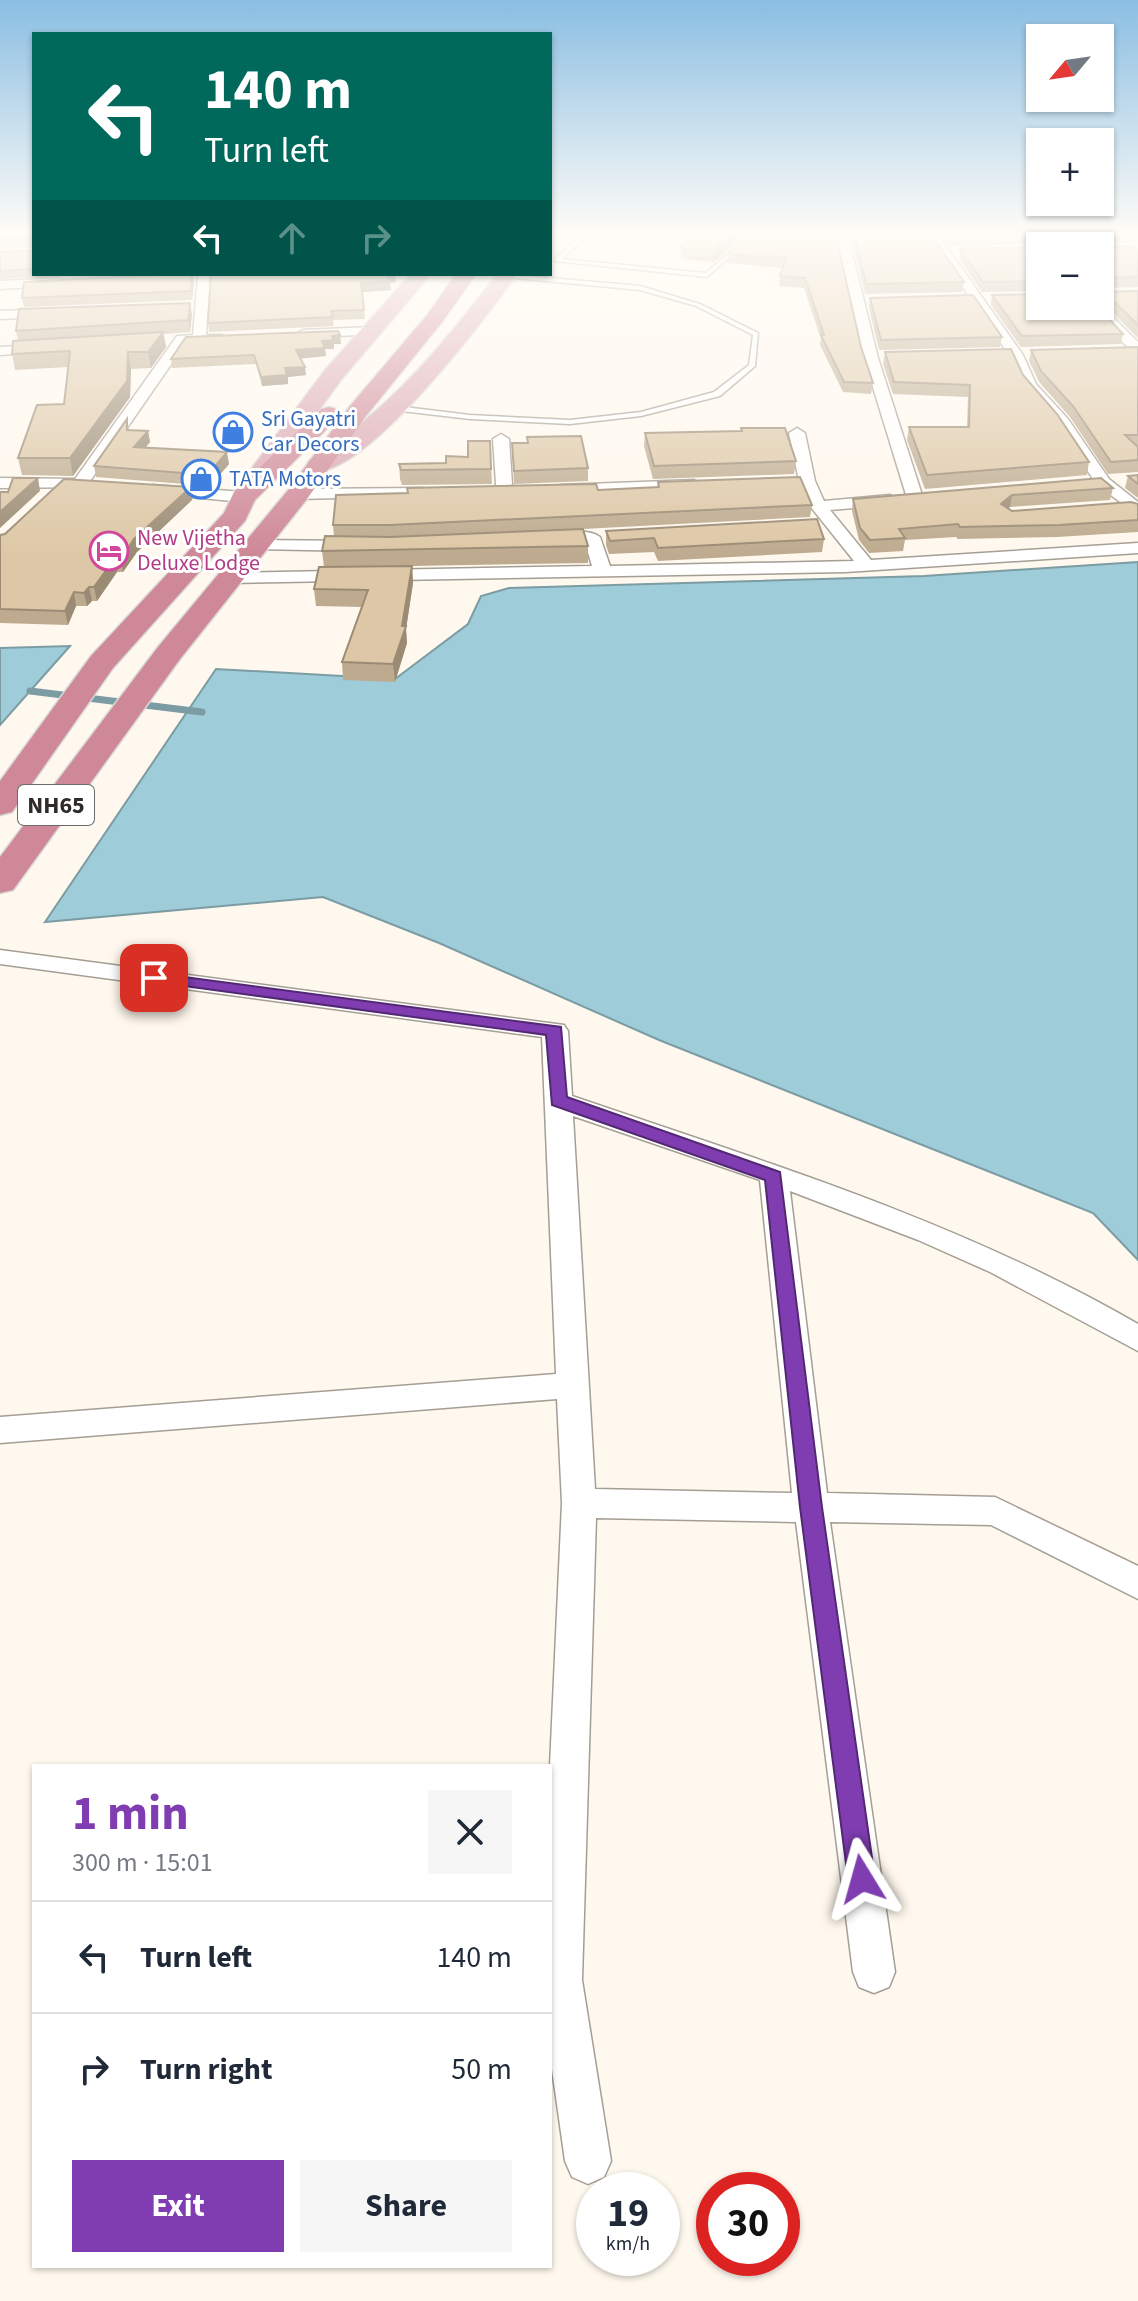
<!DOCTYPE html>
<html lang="en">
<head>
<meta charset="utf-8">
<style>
  body { margin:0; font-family:"Source Sans 3",sans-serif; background:#f6f6f7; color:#1f2937; height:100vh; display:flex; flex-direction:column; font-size:30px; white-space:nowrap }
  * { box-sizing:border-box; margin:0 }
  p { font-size:26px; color:#747a83 }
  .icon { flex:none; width:44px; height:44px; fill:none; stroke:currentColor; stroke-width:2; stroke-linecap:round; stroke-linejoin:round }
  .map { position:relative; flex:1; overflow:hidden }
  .details { position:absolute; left:32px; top:1764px; width:520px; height:504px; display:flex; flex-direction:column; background:#fff; border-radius:0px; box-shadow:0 2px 6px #0004 }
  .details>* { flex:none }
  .banner { position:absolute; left:32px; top:32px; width:520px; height:244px; border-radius:0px; box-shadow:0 2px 6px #0004; background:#00695c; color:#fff; overflow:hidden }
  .needle { width:52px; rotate:241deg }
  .tools { position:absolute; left:1026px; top:24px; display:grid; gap:16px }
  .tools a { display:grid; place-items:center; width:88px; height:88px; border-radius:0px; background:#fff; box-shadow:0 2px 6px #0004; font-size:40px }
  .speed { position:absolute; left:576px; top:2172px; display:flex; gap:16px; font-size:40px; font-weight:700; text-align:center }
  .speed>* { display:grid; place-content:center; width:104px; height:104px; border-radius:50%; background:#fff; box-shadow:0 2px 6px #0004; line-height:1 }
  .speed small { font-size:20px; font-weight:400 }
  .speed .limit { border:12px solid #d22; background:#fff; color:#111 }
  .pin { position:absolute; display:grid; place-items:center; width:68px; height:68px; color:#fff; margin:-34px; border-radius:16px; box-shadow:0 4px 12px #0006 }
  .me { position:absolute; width:88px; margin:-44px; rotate:352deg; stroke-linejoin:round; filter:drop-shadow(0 0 6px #0008) }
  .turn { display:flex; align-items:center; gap:28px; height:168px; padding:0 40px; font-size:36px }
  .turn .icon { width:104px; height:104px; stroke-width:2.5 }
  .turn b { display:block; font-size:56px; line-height:68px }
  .lanes { display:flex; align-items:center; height:76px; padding:0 40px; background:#0003; justify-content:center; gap:40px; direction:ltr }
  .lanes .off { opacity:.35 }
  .round { display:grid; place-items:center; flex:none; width:84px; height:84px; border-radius:0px; background:#f6f6f7 }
  .overview { display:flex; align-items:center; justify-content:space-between; height:136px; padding:0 40px }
  h1 { font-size:48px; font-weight:700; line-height:60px; color:#803db1 }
  .primary-button { display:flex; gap:16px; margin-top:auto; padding:16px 40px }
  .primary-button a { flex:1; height:92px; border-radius:0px; background:#803db1; color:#fff; font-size:32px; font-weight:700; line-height:92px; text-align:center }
  .primary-button a+a { background:#f6f6f7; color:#1f2937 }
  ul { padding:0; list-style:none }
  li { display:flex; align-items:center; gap:24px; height:112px; padding:0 40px; border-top:2px solid #e0e1e3 }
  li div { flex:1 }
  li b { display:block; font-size:30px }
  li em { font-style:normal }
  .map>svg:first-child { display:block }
</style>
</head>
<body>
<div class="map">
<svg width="1138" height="2301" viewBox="0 0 1138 2301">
  <rect width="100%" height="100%" fill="#fff8ee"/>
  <!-- water -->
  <path fill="#9eccd8" stroke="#7c9ca3" stroke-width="2" d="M1138,562v698l-45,-47 -434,-173 -220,-97 -116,-46 -278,25 171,-253 179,10 73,-55 13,-28 28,-8 415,-12z
    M70,646l-70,79v-77z"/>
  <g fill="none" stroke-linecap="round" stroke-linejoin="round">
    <!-- stream -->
    <path stroke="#7c9ca3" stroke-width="7" d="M30,691l172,21"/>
    <defs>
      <path id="service" d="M584,232h7l-29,27 144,14 37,-33 -9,-8h7l8,8 -42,37 -152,-16v-2z
        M505,274l135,12 60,18 58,29 -3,33 -35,30 -79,20 -71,8 -100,-5 -77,-9 -1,-2 4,-2 74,9 100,5 71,-8 73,-20 35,-27 4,-30 -57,-29 -56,-16 -137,-13z"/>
      <path id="minor" d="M835,232h12l31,126 45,140 -2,3 -6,2 -8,-5 -43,-140z
        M925,232h11l87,123 13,29 32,35 41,60 29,23v13l-41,-30 -40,-60 -34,-40 -14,-30z
        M198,274h12l-4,61h16v6l-36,2 -100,144 -86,1v-10l75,1 102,-143 16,-1z
        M60,278l6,4 -2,3 -64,4v-8z
        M1100,304l38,38v12l-5,-1 -44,-47z
        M55,309l5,1v6l-60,3v-8z
        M371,327l5,1v6l-73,4 -7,-4 7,-4z
        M51,344l7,4 -2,3 -56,4v-8z
        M797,428l8,5 10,48 9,20 66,-6 8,5 -8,5 -60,5 41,50 267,-17v10l-292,19 -618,11 -9,-5 9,-5 364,-7 -7,-24 -35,2 -8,-5c10,-9 48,-11 58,-2l10,29 244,-5 -44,-55 -11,-25 -10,-48z
        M501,434l8,5 3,45 -5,11 -6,2 -8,-5 3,-8 -3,-45z
        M694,480l8,5 -2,3 -140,7 -8,-5 8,-5z
        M153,485l90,7 8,5 -8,5 -96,-9 -2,-3z
        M423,488l8,5 -2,3 -131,3 -8,-5 8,-5z
        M254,540l106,1 9,5 -9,5 -112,-2 -3,-4 3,-4z
        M0,950l564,75 4,6 4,65c193,66 388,125 566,228v27l-148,-79 -72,-32 -128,-49 37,302 168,4 143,69v33l-147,-74 -161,-3 65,450 -6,15 -15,6 -15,-6 -6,-15 -57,-450 -200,-4 -14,462 29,181 -7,16 -16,7 -16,-7 -7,-16 -15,-106v-289l12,-263 -5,-104 -557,44v-26l556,-43 -14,-337 -542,-73zM573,1116l187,64 32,313 -197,-4z"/>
      <path id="primary" d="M411,274h20l-90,106 -85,117h-18l-4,-5 91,-122z
        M497,274h20c-29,41 -155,210 -208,197l-3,-5 3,-5c80,-51 131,-112 188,-187z"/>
      <path id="trunk" d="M456,274h20l-34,48 -76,94 -59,83 -127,160 -167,231 -13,3v-36l158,-210 131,-158 61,-83 78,-92z
        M329,407l8,2 4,5 -4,5 -82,81 -10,21 -132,147 -101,144 -12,3v-34l91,-125 133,-143 10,-21 87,-83z"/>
    </defs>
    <!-- service casing -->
    <use href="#service" stroke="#a49e95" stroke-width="3"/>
    <!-- minor casing -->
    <use href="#minor" stroke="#a49e95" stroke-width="3"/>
    <!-- primary casing -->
    <use href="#primary" stroke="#d9d9d8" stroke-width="3"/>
    <!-- trunk casing -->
    <use href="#trunk" stroke="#d9d9d8" stroke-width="3"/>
    <!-- service -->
    <use href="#service" fill="#fff" fill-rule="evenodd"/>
    <!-- minor -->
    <use href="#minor" fill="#fff" fill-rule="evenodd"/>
    <!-- primary -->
    <use href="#primary" fill="#daa6b1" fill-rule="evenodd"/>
    <!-- trunk -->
    <use href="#trunk" fill="#ce8897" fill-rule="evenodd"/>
  </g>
  <!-- wall -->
  <path fill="#beab8f" d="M0,232h34v15h-34z
    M696,232h43l-1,8 -24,22 -33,-3v-11z
    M748,232h87l26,115 12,36 -2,11 -28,-2 -23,-47 1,-6 -17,-51 -25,-2 1,-10 3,-8 -56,-5 1,-9 20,-18z
    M850,232h79l35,50 -2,10 -97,2z
    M940,232h198v11h-38l-1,2 3,2 36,2v38l-38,1v-42h-58v-2l-92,2z
    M1040,247v44l-58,1 -23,-33 1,-10z
    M34,250v24h62l-96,5v-27l32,-1z
    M211,274l185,8 -6,1 1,7 -29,2 3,27 -32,1 1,6 -125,6 -1,-9z
    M194,282l-2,18 -168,7 -2,-9z
    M1138,291v47l-36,-36 2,-10z
    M992,295l131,39 -2,10 -100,3 -30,-42z
    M870,298l132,39 -2,10 -121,3 -10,-42z
    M192,314l-2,18 -26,2 2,13 -15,21 -20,1 -1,28 -57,79 -51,-1 -4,-17 46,-54 4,-37 -53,3 -3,-16 6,-13 -2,-10z
    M338,331l3,13h-7v5h-9l1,7 -26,2 6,17 -18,2v7l-26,2 -6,-22 -84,4 -1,-9z
    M1138,347v125l-30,2 -38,-57 -31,-35 -10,-21 2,-11z
    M885,352l138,23 66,87 -2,13 -162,14 -18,-49 2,-13h58l1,-30 -75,-3 -10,-30z
    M127,419l2,11 19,1 2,11 -5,6 84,16 -19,22 -114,-9 -2,-11z
    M741,428l55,33 -2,13 -141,5 -9,-33 1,-13 96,-2z
    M490,441l2,43 -90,1 -2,-6 -1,-15 47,-1 22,-6z
    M512,443h16l60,25v13l-74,3z
    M1138,475v23l-13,-10 3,-12z
    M658,482l154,23 -2,12 -227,12 5,17v17l-176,3 1,17 -7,46 1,14 -12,39 -52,-2 -1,-18 20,-55 -46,-1 -2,-17 10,-22 -2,-16 12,-14 -1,-12 74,-32v-5l191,2 59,-3z
    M191,487l1,13 -55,52 -14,20h-6l-20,29h-5l-5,5h-11l-8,19 -68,-2v-88z
    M1113,488l-3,12 -100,7 -2,1 4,3 126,-7v28l-81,5 -99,2 -2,-2 -51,3 -2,11 -34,2 -10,-13 -7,-29 1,-12z
    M606,531l218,8 -2,13 -164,9 -4,-9 -45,2 -3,-9z"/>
  <!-- shaded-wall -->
  <path fill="#9b8b74" d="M735,232h4l-1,8 -24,22v-12z
    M192,274l2,8 -2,18 -1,-9z
    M386,274h9l1,8 -6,1 1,7 -29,2 -1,-9z
    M190,303l2,11 -2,18 -2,-12z
    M163,332l3,15 -15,21 -3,-16z
    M340,335l1,9h-7v5h-9l1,7 -29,3 -1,-9 26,-9 10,-5z
    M128,352l3,17 -1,28 -57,79 -3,-18z
    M305,367l1,8 -18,2v7l-26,2 -1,-9 24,-9z
    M148,431l2,11 -14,17 -2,-12z
    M227,452l2,12 -19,22 -2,-11z
    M38,478l2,13 -40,37v-16z
    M191,487l1,13 -55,52 -14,20 -2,-13 13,-20z
    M1012,495l-2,12 -11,9 2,-12z
    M115,558l2,14 -20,29 -3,-14z
    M412,566l1,17 -7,46 1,14 -12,39 -2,-18 9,-38z
    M89,587l3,14 -5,5 -3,-13z
    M74,592l2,14 -8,19 -3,-14z"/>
  <!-- building -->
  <path fill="#ddc7a6" stroke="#9b8b74" stroke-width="2" d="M0,232h34v6l-34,1z
    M696,232h39l-21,18 -33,-2z
    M751,232h84l26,115 12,36 -29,-1 -23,-47h3l-19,-57 -25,-2 6,-18 -58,-4z
    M854,232h75l35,50 -98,2z
    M948,232h190v2h-36l-3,10 3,3 30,-1 6,3v28l-36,1 -2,2v-34h-57l2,-2 -1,-10 -93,2z
    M1040,247v34l-57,1 -23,-33z
    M34,250v19l-34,2v-19l32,-1z
    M177,274h15l-1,17 -169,7 2,-16z
    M211,274h178h-3l4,7 -29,2 3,27 -33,1 2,6 -125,6z
    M1138,291v34l-34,-33z
    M1040,294v12h57l26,28 -101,2 -30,-41z
    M973,295l29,42 -121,3 -11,-42z
    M190,303l-2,17 -172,11 3,-22z
    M338,331l2,4 -8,1 2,4 -12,1 3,7 -29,2 9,17 -20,1 2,7 -26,2 -7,-22 -83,4 15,-22z
    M163,332l-15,20h-20l-1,29 -57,77h-52l19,-53 27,-1 6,-53 -58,3 1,-13z
    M1138,347v88h-13l13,12v13l-27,2 -38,-56 -32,-35 -10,-21z
    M1011,349l12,26 34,39 32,48 -162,13 -18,-48h60l1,-42 -76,-3 -9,-30z
    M127,419v11l21,1 -14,16 93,5 -19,23 -114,-9z
    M741,428h44l11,33 -142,5 -9,-33 97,-2z
    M581,436l7,32 -74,3 -2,-28h16l-1,-6z
    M468,441h22l1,28 -90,1 -2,-6 47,-1v-7l22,1z
    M1138,475v9l-10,-8z
    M800,477l12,28 -422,20h-57l3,-30 72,-2 -1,-5 189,-4 2,6 61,-3 -1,-5z
    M13,478h25l-38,34v-20h8z
    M1101,478l12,10 -101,7 -11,9 11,7 119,-9 7,2v16l-79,5 -99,2 -2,-3 -59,5 6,9 -35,2 -10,-12 -7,-29z
    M64,479l127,8 -57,52 -13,20 -6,-1 -21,29h-5l-5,6 -10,-1 -9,19 -65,-2v-74l5,-1z
    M817,519l7,20 -166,9 -4,-10 -44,3 -4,-10z
    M583,529l5,17 -266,5 3,-15 65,1z
    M412,566l-10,60h4l-13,38 -51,-2 26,-72 -54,-1 5,-22z"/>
  <!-- sky -->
  <linearGradient id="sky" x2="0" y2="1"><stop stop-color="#8abee2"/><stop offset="0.42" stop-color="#fffcf7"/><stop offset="1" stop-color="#fffcf7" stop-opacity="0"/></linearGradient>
  <rect width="1138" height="555" fill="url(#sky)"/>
  <!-- route -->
  <path fill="#803db1" stroke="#532873" stroke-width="2" d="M154,973l407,54 6,70 213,75 42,335 53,372 -4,10 -9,4 -10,-4 -4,-10 -48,-372 -35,-327 -213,-75 -6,-70 -398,-54 -2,-3z"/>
  <!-- icons -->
  <defs>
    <symbol id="shop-ring" viewBox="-11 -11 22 22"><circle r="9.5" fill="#fff" stroke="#3f7fe0" stroke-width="1.5"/><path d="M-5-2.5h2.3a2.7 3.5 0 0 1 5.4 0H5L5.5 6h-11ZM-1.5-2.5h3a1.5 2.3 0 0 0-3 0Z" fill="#3f7fe0"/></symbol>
    <symbol id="hotel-ring" viewBox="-11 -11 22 22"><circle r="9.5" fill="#fff" stroke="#d1479c" stroke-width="1.5"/><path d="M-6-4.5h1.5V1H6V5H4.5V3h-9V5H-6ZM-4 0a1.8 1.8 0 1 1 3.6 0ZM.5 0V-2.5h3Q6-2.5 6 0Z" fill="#d1479c"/></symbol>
  </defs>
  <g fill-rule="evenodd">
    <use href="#shop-ring" x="211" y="410" width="44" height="44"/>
    <use href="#shop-ring" x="179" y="457" width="44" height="44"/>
    <use href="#hotel-ring" x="87" y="529" width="44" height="44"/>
  </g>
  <g text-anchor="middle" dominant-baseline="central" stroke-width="6" stroke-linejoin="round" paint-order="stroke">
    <!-- far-shop labels -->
    <g font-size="22" fill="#366cbe" stroke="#fff" text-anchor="start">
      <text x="261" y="419">Sri Gayatri<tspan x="261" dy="25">Car Decors</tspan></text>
      <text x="229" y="479">TATA Motors</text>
    </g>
    <!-- far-hotel labels -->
    <g font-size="22" fill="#b23c85" stroke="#fff" text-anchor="start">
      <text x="137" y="538">New Vijetha<tspan x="137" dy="25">Deluxe Lodge</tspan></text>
    </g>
    <!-- shield labels -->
    <rect fill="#fff" stroke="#6d6b68" stroke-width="2" x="18" y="785" width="76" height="40" rx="6"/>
    <g font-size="24" font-weight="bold" fill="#2e2b28">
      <text x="56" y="805">NH65</text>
    </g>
  </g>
</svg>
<div class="tools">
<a><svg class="needle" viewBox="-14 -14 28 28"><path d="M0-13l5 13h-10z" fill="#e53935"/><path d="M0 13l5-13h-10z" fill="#747a83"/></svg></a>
<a>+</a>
<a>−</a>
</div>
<div class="speed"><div>19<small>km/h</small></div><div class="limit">30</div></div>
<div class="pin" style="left:154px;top:978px;background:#d93025"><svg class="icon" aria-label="arrive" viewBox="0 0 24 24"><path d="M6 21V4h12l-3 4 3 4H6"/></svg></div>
<svg class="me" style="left:862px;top:1879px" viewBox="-20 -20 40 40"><path d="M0-17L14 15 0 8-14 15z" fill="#803db1" stroke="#fff" stroke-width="4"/></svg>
<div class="banner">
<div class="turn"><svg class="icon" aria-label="left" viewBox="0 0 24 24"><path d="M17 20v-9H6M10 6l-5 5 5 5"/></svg><div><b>140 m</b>Turn left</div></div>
<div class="lanes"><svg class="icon" aria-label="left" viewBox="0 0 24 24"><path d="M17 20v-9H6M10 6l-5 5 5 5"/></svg><svg class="icon off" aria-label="ahead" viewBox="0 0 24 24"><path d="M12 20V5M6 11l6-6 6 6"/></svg><svg class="icon off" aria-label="right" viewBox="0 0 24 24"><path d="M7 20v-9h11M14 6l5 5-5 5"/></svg></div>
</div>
<section class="details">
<div class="overview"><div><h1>1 min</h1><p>300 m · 15:01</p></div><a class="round"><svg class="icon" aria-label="close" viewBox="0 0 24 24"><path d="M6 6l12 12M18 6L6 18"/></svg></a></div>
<ul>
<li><svg class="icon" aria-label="left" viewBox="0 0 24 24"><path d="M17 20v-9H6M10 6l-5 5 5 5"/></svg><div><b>Turn left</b></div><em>140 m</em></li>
<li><svg class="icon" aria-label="right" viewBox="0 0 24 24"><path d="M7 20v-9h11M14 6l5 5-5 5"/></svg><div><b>Turn right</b></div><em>50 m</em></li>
</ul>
<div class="primary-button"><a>Exit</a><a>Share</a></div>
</section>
</div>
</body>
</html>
